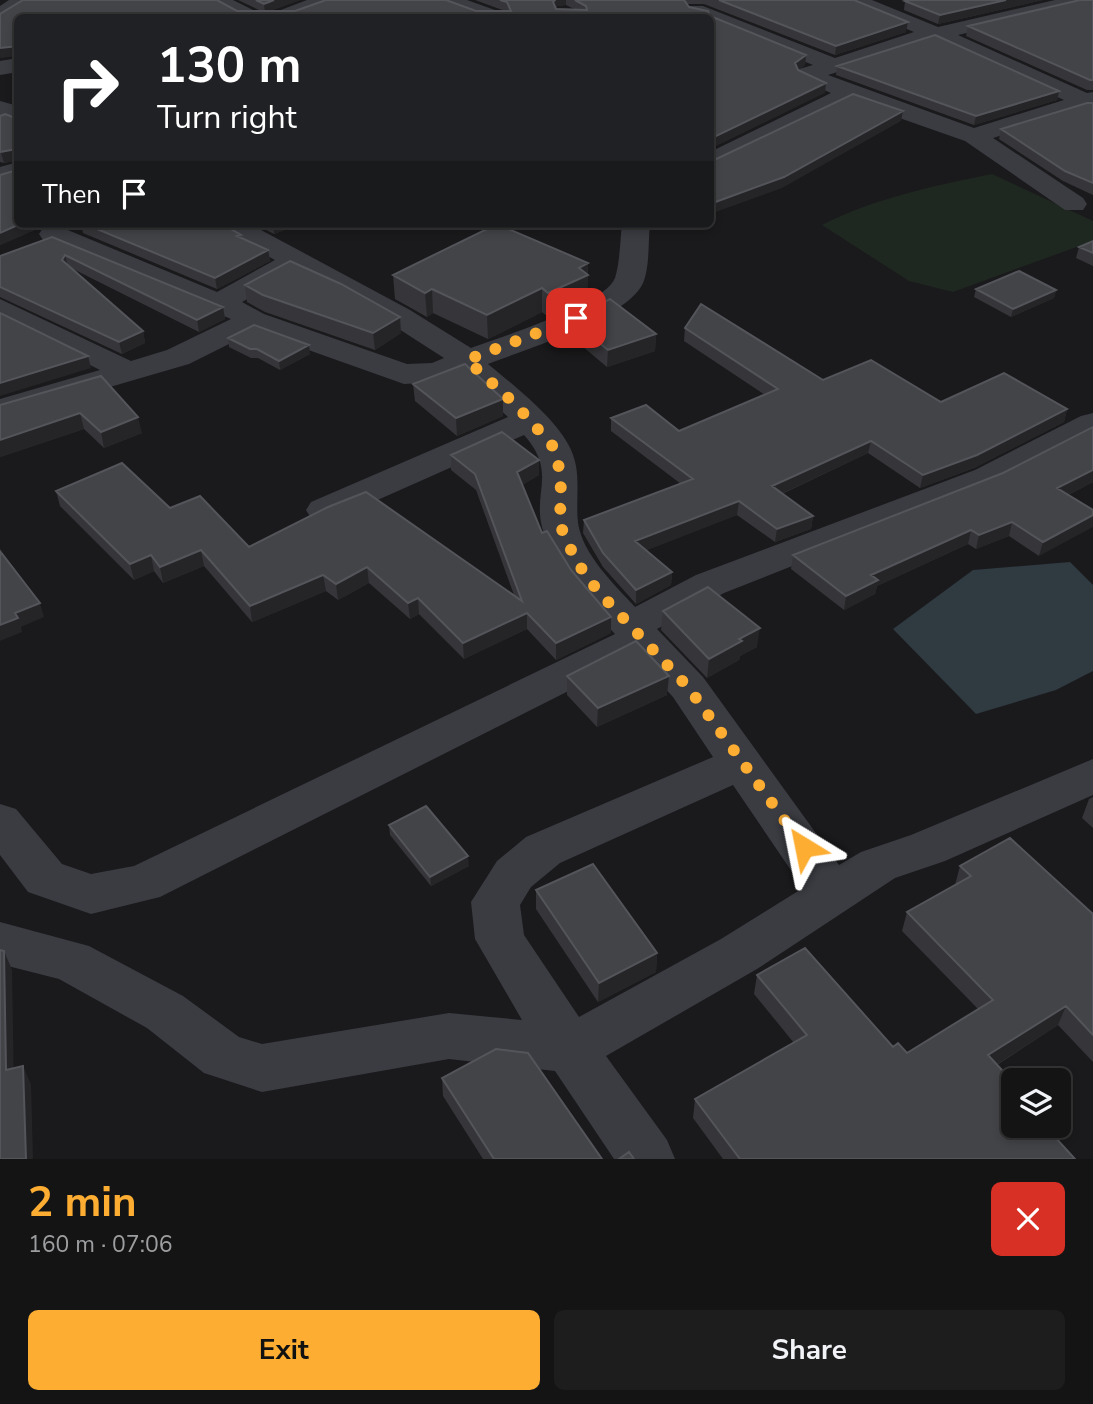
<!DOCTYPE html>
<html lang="en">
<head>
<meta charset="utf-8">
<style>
  body { margin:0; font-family:"Nunito Sans",sans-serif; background:#1d1d1e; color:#f1f3f6; height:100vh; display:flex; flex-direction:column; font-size:26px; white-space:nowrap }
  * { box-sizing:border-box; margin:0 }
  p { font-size:23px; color:#9d9ea0 }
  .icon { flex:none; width:38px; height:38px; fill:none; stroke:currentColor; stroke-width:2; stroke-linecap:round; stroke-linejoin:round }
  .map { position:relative; height:1159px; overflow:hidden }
  .panel { display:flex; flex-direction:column; background:#141415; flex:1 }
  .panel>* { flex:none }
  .guide { position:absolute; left:14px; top:14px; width:700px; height:214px; border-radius:10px; box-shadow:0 4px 10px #0003,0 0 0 2px #333334; background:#202124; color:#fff; overflow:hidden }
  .controls { position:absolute; left:1001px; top:1068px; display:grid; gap:14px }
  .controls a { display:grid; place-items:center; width:70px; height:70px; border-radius:10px; background:#141415; box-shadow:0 4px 10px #0003,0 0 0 2px #333334; font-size:35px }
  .pin { position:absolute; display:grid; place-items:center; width:60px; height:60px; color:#fff; margin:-30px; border-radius:14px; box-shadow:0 4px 10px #0006 }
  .me { position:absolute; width:77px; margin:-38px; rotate:325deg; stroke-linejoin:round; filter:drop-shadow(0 0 5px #0008) }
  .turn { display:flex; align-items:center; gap:24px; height:147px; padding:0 28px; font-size:32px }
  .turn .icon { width:91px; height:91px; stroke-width:2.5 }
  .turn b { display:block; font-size:49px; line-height:60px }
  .then { display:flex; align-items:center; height:66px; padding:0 28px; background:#0003; gap:14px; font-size:26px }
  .round { display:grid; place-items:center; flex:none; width:74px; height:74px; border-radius:10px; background:#1d1d1e }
  .summary { display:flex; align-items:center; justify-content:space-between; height:119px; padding:0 28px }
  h1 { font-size:42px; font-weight:700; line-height:52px; color:#fcad32 }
  .action { display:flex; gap:14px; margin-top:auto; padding:14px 28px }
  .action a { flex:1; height:80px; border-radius:10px; background:#fcad32; color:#111; font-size:28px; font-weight:700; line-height:80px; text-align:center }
  .action a+a { background:#1d1d1e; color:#f1f3f6 }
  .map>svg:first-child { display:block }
</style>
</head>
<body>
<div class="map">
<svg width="1093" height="1159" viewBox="0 0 1093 1159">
  <rect width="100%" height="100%" fill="#1a1a1c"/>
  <!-- green -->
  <path fill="#1f2820" d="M992,174l101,47v20l-140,51 -44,-11 -87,-56c53,-27 111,-39 170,-51z"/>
  <!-- water -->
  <path fill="#2f3a41" d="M1070,562l23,23v86l-37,19 -80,24 -83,-85 80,-59z"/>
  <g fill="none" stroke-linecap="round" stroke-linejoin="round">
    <!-- minor -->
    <path fill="#3a3c42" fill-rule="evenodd" d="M9,0h23l-25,20 -7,2v-16z
      M206,0h27l32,16 42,-16h30l-3,4 -38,14h-58z
      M437,0h30l39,14 3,4h-32l-37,-14z
      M844,0h28l66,27 117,-27h36l-3,4 -130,31 129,58 6,-1v20l-9,-2 -91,28 90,60 4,6 -4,6h-18l-100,-69 -114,-40 -141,69v-18l121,-59 -32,-14 -3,-5 3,-5 14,-4 -103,-42v-5l-21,-4 -3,-4 3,-4h14l132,52 79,-26 -67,-28zM934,41l130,59 -90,28 -146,-53z
      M18,58v14l-18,3v-14z
      M0,101l18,5v15l-18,-5z
      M18,162v17l-18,5v-17z
      M215,224h35l160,86 61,38c27,-10 135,-44 144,-70 5,-16 5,-37 7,-54h28c-2,17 0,43 -7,59 -15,35 -119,67 -155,81 25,21 64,51 80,80 15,26 7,51 10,79 5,32 36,61 57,84l61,-32 279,-105 106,-54 12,-3v23l-94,48 -275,109 -67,36 46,48 136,188 22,-13 50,-17 182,-76v36l-148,66 -50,17 -138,91 -151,87 61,84 8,19h-61l-59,-88 -106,-12 -187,33 -58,-19 -57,-45 -88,-49 -59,-15v-42l89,24 94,50 56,41 23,7 187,-31 73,7 -47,-81 -4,-37 26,-41 29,-24 187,-80 -40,-60 -37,-40 -476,240 -69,17 -63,-22 -28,-37v-51l16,5 46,55 29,10 43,-8 481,-232c-28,-31 -61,-65 -73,-107 -9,-36 15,-55 -18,-92l-187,83 -13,3 -13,-3 -5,-8 5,-8 197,-85 -47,-43 -25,8 -32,2 -149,-53 -66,33 -189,55v-20l100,-29 -100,-50v-21l131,62 36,-11 64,-31 -188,-79 -4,-6 4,-6h20l154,64 58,-32 -56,-30zM297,272l91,50 56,36 -12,5 -25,1 -143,-50 -22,-12zM733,785l70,103 -82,51 -142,78 -55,-82 -4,-30 11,-18 29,-24z"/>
  </g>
  <!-- wall -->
  <path fill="#36363a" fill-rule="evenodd" d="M238,0h62l-30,11h235l-30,-11h379l52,32 -71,23 -131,-51h-17l2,3 21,9 96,39 -1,10 -7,5 27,23 -825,-79 261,-3zM566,5l10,5 -20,-2 1,-2z
    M1043,0l-105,24 -34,-14 1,-9z
    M1093,0v90h-6l-121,-54 2,-10z
    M837,66l222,25 -2,9 -83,25 -138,-50z
    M1093,103v92l-30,-14 -64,-42 2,-10z
    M0,116l18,3v105h30l-48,21v-70l17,-5v-10l-13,3 -4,-1z
    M81,224h141l19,14 27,12 2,11 -53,28 -134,-56z
    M255,224h45l-26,10z
    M52,237l171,70 2,12 -26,13 -128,-64 72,63 2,12 -23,11 -122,-57v-41z
    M1093,241v25l-17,-8 3,-11z
    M588,263l-1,35 -39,19 -6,-5 -54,27 -55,-26 -6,4 -32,-18 -2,-24z
    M245,285l156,48 -26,17 -110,-38 -18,-10z
    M976,289l80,1 -2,8 -43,19 -37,-20z
    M570,319l86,15 -1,17 -48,16 -37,-31z
    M685,328l138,52 118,22 126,7 -3,13 -90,46 -54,20 -52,-35 -86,41 31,22 -2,13 -36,13 -38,-27 -91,35 26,22 -1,13 -35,19 -33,-37 -20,-34 1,-13 97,-36 -70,-53v-13l68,13 86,-36 -81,-54z
    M228,338l82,16 -30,16 -22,-12h-7l-22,-11z
    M101,376l41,57 -38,15 -20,-19 -84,28z
    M413,384l90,15v17l-46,20 -42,-35z
    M1093,427v55l-25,13 -29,61 -30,-20 -33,13 -8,-5 -91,42 -2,8 -31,16 -53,-41 2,-14 210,-82z
    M451,455l88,20 -17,10 20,48 29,37 40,47v16l-55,27 -29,-31 -63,30 -45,-45 -9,5 -41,-36 -31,17 -12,-9 -74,31 -48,-56 -41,17 -9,-12 -20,9 -74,-74 -4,-15 114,17 79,39 79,-40 186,88 -38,-105 -25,-20z
    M663,611l94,36 -17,9 -1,4 -32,18 -46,-48z
    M567,676l100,19 -70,32 -30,-32z
    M1093,797v31l-11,-10 7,-19z
    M389,825l80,41 -38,20 -41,-51z
    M960,866l133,48v148l-35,-37 -61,40 16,60 62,34h-352l-30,-41 2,-19 99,-56 -40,-49 3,-19 136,72 14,6 71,-44 -76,-78 5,-19 48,-27z
    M536,890l121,63 -1,19 -58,30 -62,-93z
    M442,1078l160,81h-119l-40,-63z"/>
  <!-- shaded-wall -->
  <path fill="#252528" d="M274,0h26l-35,13 -1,-9z
    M555,0h11v5l-9,1 -4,5v-9z
    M1006,0h37l-105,24 2,-9z
    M908,22l-2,10 -71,23 1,-9z
    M17,46l1,10 -18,2v-10z
    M806,55l-1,10 -11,8 1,-10z
    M826,83l-1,10 -115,56v-10z
    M1059,91l-2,9 -83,25 2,-9z
    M903,111l-2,10 -119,67 -72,26v-10z
    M17,149l1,11 -14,3 -3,-10z
    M20,224h28l-48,21v-12z
    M273,224h27l-26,10z
    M268,250l2,11 -53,28 -2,-11z
    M65,255l3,11 -6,-6z
    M588,263l-1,35 -39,19v-24l31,-25z
    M542,288v24l-54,27 -1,-24z
    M432,289l1,24 -6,4 -2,-24z
    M1056,290l-2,8 -43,19 2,-8z
    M223,307l2,12 -26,13 -2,-12z
    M400,317l1,16 -26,17 -2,-17z
    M143,331l2,12 -23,11 -3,-12z
    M656,334l-1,17 -48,16 1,-17z
    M309,345l1,9 -30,16 -1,-9z
    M88,356l3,12 -91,28v-13z
    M503,399v17l-46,20 -1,-18z
    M1067,409l-3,13 -90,46 -54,20 3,-13z
    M80,413l4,16 -84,28v-17z
    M138,417l4,16 -38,15 -3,-16z
    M871,441l-3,12 -98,46 2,-13z
    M539,460v15l-22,13v-16z
    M1093,470v12l-40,20 4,-14z
    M739,501l-2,14 -102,40v-14z
    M1093,515v12l-54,29 4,-14z
    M813,516l-2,13 -36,13 2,-13z
    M1012,522l-3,14 -33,13 3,-14z
    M971,530l-3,14 -91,42 -2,8 -31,16 2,-14 25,-21z
    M201,550l3,16 -41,17 -3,-16z
    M151,555l3,16 -20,9 -4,-16z
    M367,567l2,16 -31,17 -2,-16z
    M672,572l-1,13 -35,19v-14z
    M323,575l3,16 -74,31 -2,-16z
    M418,598l1,16 -9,5 -2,-16z
    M40,603l4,14 -23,10 1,5 -22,9v-16l15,-12z
    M527,613v16l-63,30 -1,-16z
    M611,617v16l-55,27v-17z
    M760,628l-3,19 -17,9 -1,4 -32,18 2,-19 30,-20z
    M669,676l-2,19 -70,32 1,-19z
    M468,856l1,10 -38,20 -1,-9z
    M4,951l8,19 2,118 -8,-18z
    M657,953l-1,19 -58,30 1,-19z
    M1066,1006l-8,19 -76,49 6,-19z
    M23,1066l8,18 2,75h-7z"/>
  <!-- building -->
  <path fill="#434448" stroke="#53555a" stroke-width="2" d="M23,0h194l20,11h58l31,-11h120l30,11h35l-4,-9 -7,-2h55l-2,2 3,7 31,1 -1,-4 -11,-6h109l5,7 19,4 2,5 96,39 -11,8 3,7 28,13 -116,56v-121h-692v28l-18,2v-34z
    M256,0h18l-10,4z
    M719,0h135l54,22 -72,24z
    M910,0h96l-66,15 -35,-14z
    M1080,0h13v80h-3l-122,-54z
    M935,35l124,56 -83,25 -139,-50z
    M853,94l50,17 -119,66 -74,27v-42z
    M1087,103h6v80l-28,-12 -64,-42z
    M5,114l13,5v105h2l-20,9v-58l17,-5v-21l-17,3v-36z
    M85,224h137l19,11 -4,1 31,14 -53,28z
    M497,224l91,39 -9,5 9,7 -40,18 -6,-5 -55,27 -55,-26 -7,4 -32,-18z
    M52,237l171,70 -26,13 -132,-65 -3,5 81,71 -24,11 -119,-55v-31z
    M1093,241v12l-14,-6z
    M290,261l51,23 59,33 -27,16 -110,-38 -18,-10z
    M1019,271l37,19 -43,19 -37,-20z
    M610,299l46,35 -48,16 -38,-31z
    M701,304l122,76 48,-20 70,42 63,-29 63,36 -90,46 -54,20 -52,-34 -99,45 41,30 -36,13 -38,-28 -104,40 37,31 -36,18 -33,-37 -19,-33 109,-41 -82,-61 35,-13 33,26 99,-42 -93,-61z
    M0,313l88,43 -88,27z
    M254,325l55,20 -30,16 -22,-12h-7l-22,-11z
    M465,364l38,35 -47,19 -43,-34z
    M101,376l37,41 -37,15 -21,-19 -80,27v-35z
    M1093,427v43l-36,18 36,22v5l-50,27 -31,-20 -33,13 -8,-5 -100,45 7,5 -32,16 -53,-41 210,-82z
    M502,432l37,28 -22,12 25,61 5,-2 24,39 40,47 -55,26 -29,-30 -64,30 -45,-45 -10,5 -41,-36 -31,17 -13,-9 -73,31 -49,-56 -41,17 -9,-12 -21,9 -74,-73 66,-28 48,45 30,-12 49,51 79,-40 38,-15 156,109 -47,-127 -24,-19z
    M0,551l40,52 -25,10 3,5 -18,7z
    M708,587l52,41 -21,11 3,2 -33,18 -46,-48z
    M636,641l33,35 -71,32 -31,-32z
    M426,806l42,50 -38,21 -41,-52z
    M1010,838l83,76v121l-27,-29 -78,49 25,27v43h31l31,34h-335l-45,-60 112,-64 -50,-60 48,-27 88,99 5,-4 9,10 86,-53 -86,-88 64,-36 -11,-10z
    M593,864l64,89 -58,30 -63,-93z
    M0,950l4,1 2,119 17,-4 3,93h-26z
    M496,1049l32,4 74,106h-108l-52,-81z
    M629,1152l5,7h-15z"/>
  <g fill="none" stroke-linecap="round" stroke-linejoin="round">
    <!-- route -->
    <path stroke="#fcad32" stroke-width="12" stroke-dasharray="0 21.6" d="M576,318l-109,42 48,44 37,41 9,29 -1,51 16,36 21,29 91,97 116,160"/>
  </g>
</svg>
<div class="controls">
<a><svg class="icon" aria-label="layers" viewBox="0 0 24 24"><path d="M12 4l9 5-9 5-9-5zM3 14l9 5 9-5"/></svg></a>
</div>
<div class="pin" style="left:576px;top:318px;background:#d93025"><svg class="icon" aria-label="arrive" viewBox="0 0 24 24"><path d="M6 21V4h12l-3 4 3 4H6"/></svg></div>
<svg class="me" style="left:804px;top:847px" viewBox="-20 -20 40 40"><path d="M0-17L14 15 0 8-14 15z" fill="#fcad32" stroke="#fff" stroke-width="4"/></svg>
<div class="guide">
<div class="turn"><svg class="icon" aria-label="right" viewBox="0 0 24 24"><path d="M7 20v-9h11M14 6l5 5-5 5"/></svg><div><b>130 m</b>Turn right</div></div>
<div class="then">Then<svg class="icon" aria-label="arrive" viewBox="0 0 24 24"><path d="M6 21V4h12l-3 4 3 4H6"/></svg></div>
</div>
</div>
<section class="panel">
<div class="summary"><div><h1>2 min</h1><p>160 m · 07:06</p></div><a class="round" style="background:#d93025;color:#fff"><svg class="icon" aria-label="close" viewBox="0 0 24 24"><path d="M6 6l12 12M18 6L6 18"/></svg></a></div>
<div class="action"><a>Exit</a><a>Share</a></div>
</section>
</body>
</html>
